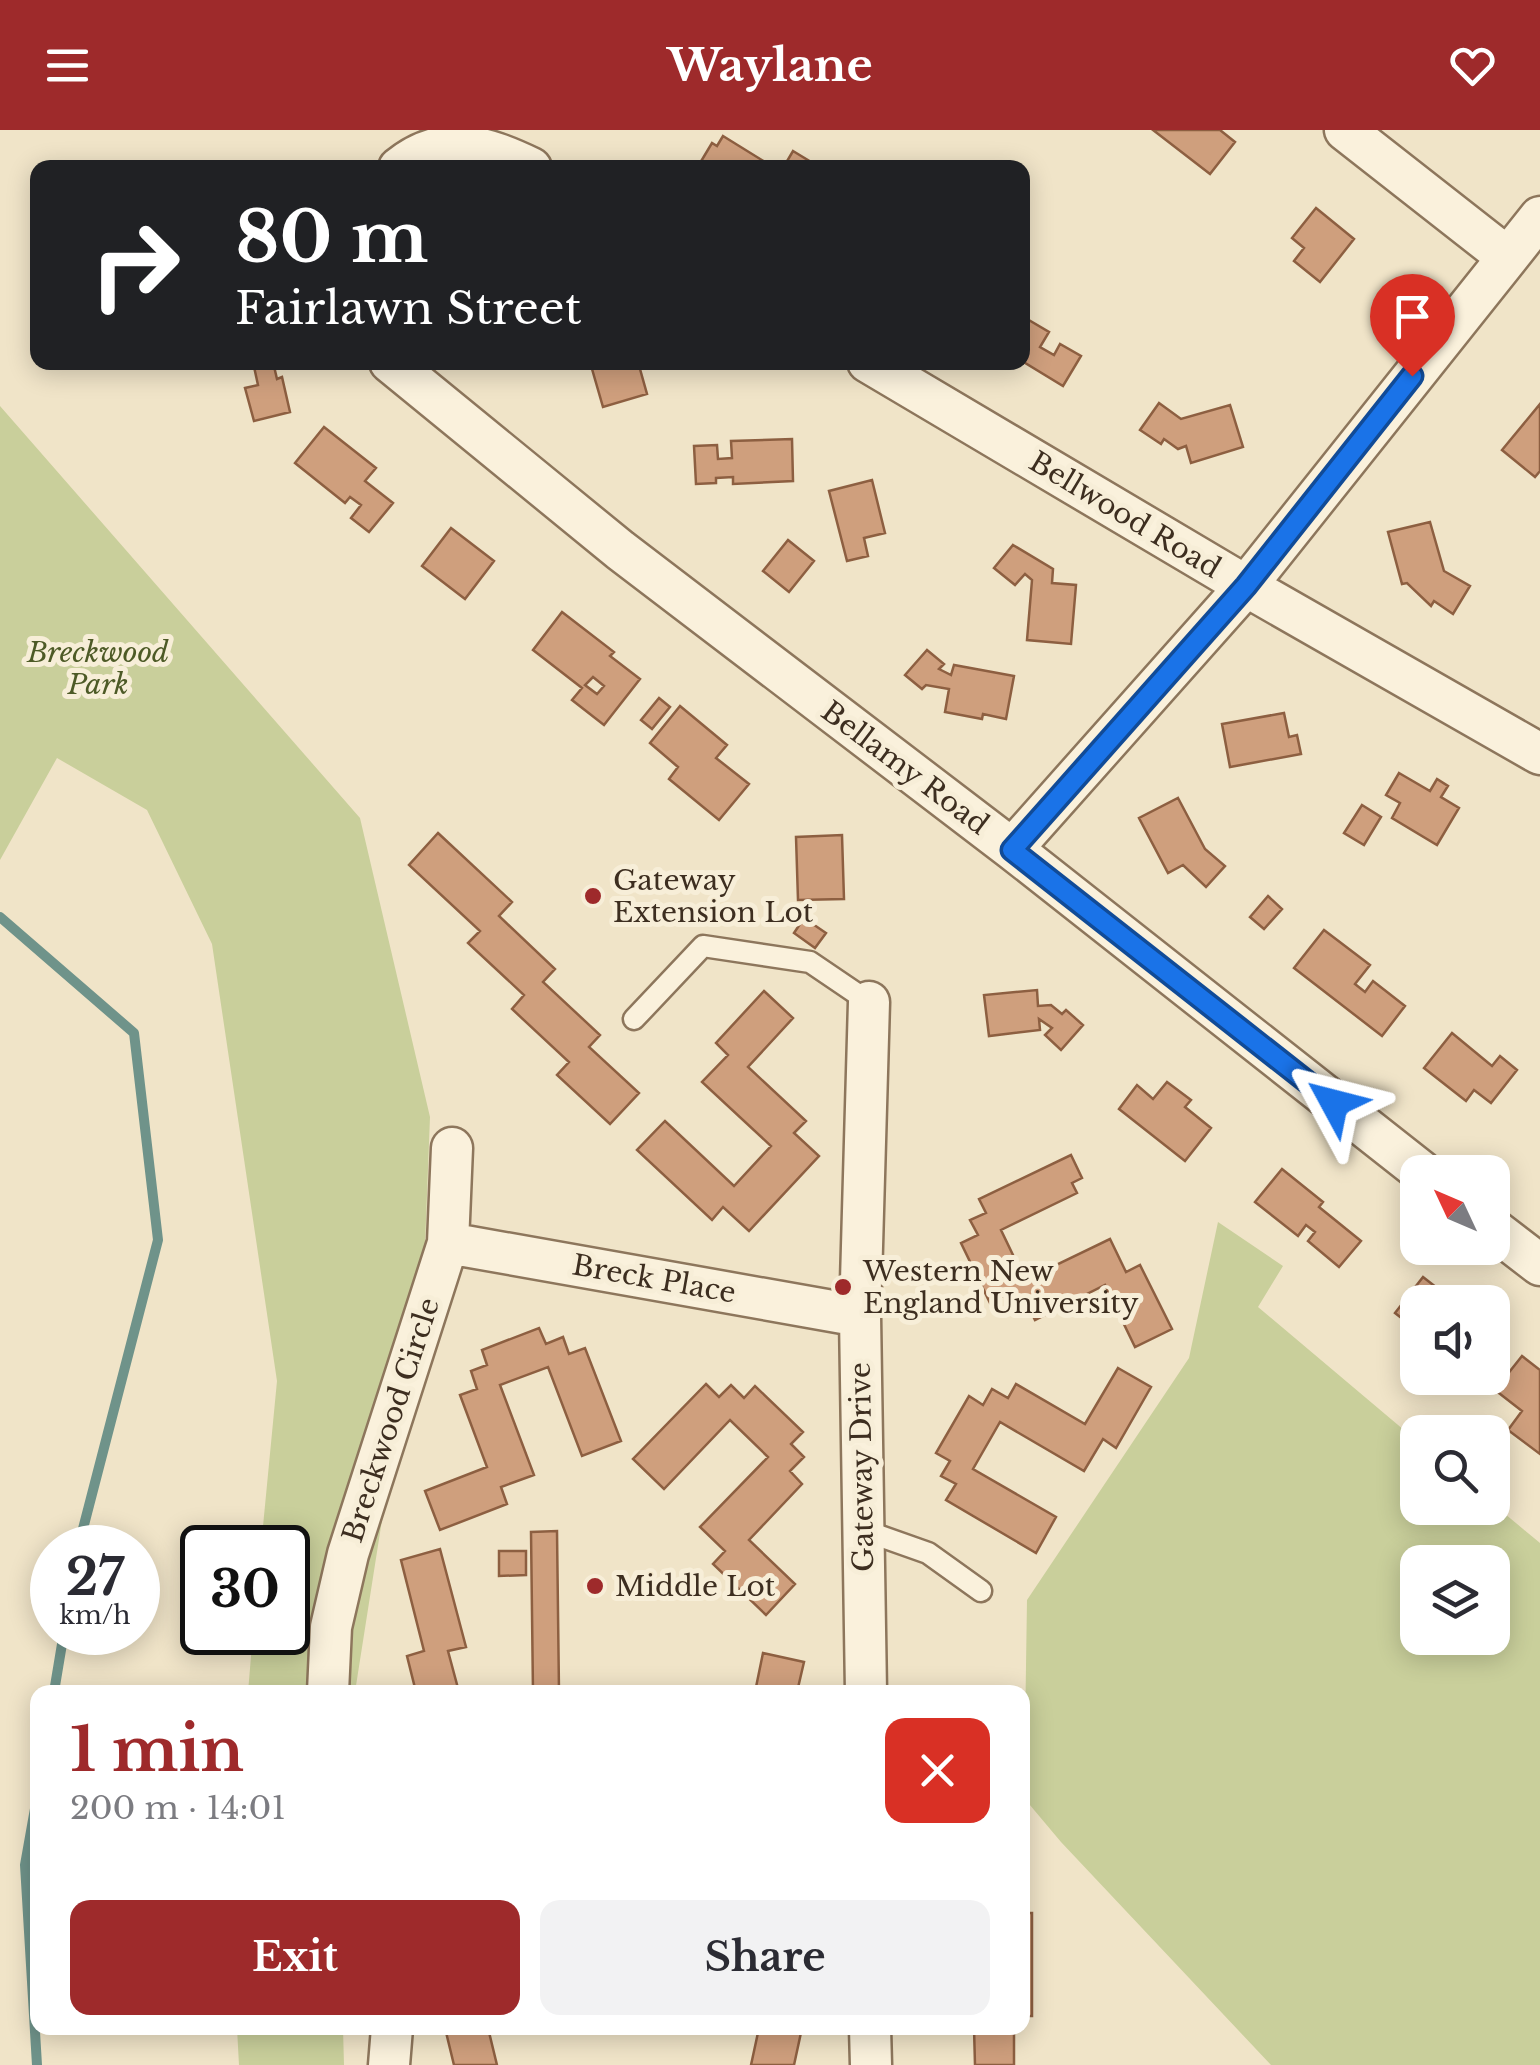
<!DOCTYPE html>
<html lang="en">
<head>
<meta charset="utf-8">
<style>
  body { margin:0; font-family:"Libre Baskerville",serif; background:#f2f2f3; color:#2b2b33; height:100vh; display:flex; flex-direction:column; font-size:38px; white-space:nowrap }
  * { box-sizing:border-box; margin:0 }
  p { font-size:32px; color:#7c7c81 }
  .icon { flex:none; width:55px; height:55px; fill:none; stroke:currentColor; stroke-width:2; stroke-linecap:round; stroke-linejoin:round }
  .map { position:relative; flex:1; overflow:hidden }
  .drawer { position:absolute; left:30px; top:1555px; width:1000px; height:350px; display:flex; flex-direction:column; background:#fff; border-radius:20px; box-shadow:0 5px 25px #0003 }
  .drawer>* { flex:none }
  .hud { position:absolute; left:30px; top:30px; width:1000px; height:210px; border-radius:20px; box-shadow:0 5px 25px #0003; background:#202124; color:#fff; overflow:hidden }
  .needle { width:65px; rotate:314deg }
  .fabs { position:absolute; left:1400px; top:1025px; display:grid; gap:20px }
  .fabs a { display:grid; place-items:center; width:110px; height:110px; border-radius:20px; background:#fff; box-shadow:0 5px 25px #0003; font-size:50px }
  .speed { position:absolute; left:30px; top:1395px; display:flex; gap:20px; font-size:50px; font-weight:700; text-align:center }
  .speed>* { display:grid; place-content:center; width:130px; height:130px; border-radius:50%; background:#fff; box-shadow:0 5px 25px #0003; line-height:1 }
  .speed small { font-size:25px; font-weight:400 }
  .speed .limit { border:5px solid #111; border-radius:15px; background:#fff; color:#111 }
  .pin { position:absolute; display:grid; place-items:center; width:85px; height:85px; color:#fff; margin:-102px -42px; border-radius:50% 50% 50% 0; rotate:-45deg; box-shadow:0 0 10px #0007 }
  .pin .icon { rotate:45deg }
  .me { position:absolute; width:110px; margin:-55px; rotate:308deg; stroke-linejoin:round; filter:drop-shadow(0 0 8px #0008) }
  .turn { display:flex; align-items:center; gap:35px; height:210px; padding:0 40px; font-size:45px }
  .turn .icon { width:130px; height:130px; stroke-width:2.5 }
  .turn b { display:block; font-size:70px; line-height:85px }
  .round { display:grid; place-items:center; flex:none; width:105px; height:105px; border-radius:20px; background:#f2f2f3 }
  .summary { display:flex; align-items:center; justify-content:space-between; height:170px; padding:0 40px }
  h1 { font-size:60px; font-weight:700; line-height:75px; color:#9e2a2b }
  .action { display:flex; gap:20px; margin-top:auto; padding:20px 40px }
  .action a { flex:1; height:115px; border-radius:20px; background:#9e2a2b; color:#fff; font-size:40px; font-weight:700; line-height:115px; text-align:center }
  .action a+a { background:#f2f2f3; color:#2b2b33 }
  header { display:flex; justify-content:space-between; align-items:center; height:130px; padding:0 40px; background:#9e2a2b; color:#fff; font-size:45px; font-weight:700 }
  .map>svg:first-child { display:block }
</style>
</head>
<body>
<header><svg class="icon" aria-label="menu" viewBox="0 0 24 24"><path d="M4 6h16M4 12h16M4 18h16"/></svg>Waylane<svg class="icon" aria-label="heart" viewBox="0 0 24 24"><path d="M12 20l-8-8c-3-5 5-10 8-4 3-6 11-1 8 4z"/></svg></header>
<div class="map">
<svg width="1540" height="1935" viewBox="0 0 1540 1935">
  <rect width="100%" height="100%" fill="#f0e4c8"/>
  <!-- green -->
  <path fill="#c9cf9b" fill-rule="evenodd" d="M0,276l360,412 70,299 -5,129 -70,446h-107l5,-59 35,-1v-84l-27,-1 16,-166 -65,-437 -65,-134 -90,-52 -57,102z
    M1218,1092l65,44 -25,41 159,134 1,67h74l1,-4 47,39v522h-269l-210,-223 -37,-44 3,-198 162,-242zM1418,1432h74v76h-74z
    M237,1898h106l1,37h-105z"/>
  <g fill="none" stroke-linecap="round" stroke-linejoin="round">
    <!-- stream -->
    <path stroke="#6f938a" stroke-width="10" d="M0,787l134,116 24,207 -80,308
      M54,1562l10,-60
      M37,1935l-12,-200 13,-73"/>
  </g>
  <!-- building -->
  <path fill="#cf9f7d" stroke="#8d5f41" stroke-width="2.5" fill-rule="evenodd" d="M1153,0h67l15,12 -25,32z
    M723,6l42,26 -3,6h-65l15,-25 5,3z
    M793,21l18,11 -3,6h-25z
    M1316,78l38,31 -34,43 -26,-21 10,-13 -12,-10z
    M1022,186l27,16 -9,15 14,8 6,-11 21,12 -18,30 -41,-25z
    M253,232h20l4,17 5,-2 8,35 -36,9 -9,-33 13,-3z
    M590,232h48l9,32 -44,13z
    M1159,273l22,16 49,-14 13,42 -52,16 -5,-17 -8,3 -14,-10 -3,5 -21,-14z
    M1540,274v67l-5,6 -33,-27z
    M324,297l52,41 -11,13 28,22 -24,29 -18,-14 10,-13 -11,-8 -5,6 -50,-40z
    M792,309l1,42 -60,3v-7l-17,1v5l-20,1 -2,-38 23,-1 1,14 14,-1 -1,-17z
    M872,350l13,53 -21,5 4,18 -21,5 -18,-70z
    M1430,392l14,49 26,15 -17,28 -19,-13 -3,5 -24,-23 -5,1 -14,-52z
    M451,398l43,33 -29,38 -43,-33z
    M788,410l26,21 -25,31 -26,-21z
    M1013,415l40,24 -1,14 24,2 -5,59 -44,-4 5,-60 -7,-6 -10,11 -21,-17z
    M562,482l52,40 -4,4 30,23 -36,46 -32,-25 10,-12 -49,-38zM593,547l11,9 -7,8 -12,-9z
    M927,520l17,14 -5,5 12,6 3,-10 60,11 -8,43 -23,-5 -1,5 -37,-7 4,-23 -23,-4 -4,4 -17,-14z
    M659,568l11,9 -18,22 -11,-9z
    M680,576l47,39 -11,13 33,26 -30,36 -50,-41 9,-12 -28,-24z
    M1284,583l5,24 8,-2 4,19 -71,13 -8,-43z
    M1399,643l31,18 7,-12 11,7 -7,11 18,11 -22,37 -45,-27 8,-15 -14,-8z
    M1178,668l27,51 20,17 -19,21 -23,-22 -15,8 -29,-55z
    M1362,675l19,12 -17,28 -20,-12z
    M438,703l74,69 -13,14 56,53 -12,13 57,53 -11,12 50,46 -29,31 -53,-49 12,-13 -57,-53 12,-14 -56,-52 12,-12 -71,-66z
    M842,705l2,64 -46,1 -2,-63z
    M1268,766l14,13 -18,20 -14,-12z
    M804,788l22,15 -11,15 -21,-15z
    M1324,800l46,35 -15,19 10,8 8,-11 32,25 -23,30 -88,-68z
    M1037,860l1,16 13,-1 11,9 4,-4 17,15 -22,25 -16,-15 7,-7 -13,-9 1,11 -51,6 -5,-41z
    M764,861l29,27 -45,49 58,54 -12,12 25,23 -70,75 -26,-24 -11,13 -75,-70 28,-29 69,65 37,-40 -69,-64 26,-27 -12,-12z
    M1452,903l40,33 8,-10 17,14 -26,33 -17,-13 -8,11 -42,-33z
    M1167,952l24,18 -6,7 26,21 -26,33 -66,-52 18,-24 16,14z
    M1071,1025l11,23 -10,5 5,10 -76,37 24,50 85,-41 16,33 14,-7 32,64 -37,18 -30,-62 -70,35 -8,-16 -15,7 -7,-16 -15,8 -29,-60 17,-8 -8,-15 16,-7 -7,-14z
    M1282,1039l41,33 -4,5 42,34 -22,26 -31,-26 7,-9 -9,-7 -8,11 -43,-34z
    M1423,1147l32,25h-37v29l-23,-18z
    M539,1198l7,16 17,-7 6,17 16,-6 36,93 -39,15 -34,-89 -48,18 34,90 -33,12 6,17 -67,26 -15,-39 62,-24 -27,-72 17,-6 -6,-18 16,-6 -5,-15z
    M1522,1226l18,14v84l-32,-24 14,-19 -27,-21z
    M1118,1238l33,19 -35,61 -13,-9 -19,32 -84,-49 -27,47 83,48 -20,36 -90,-53 10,-16 -15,-8 9,-15 -14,-8 33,-57 14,9 9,-16 16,9 8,-14 69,40z
    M706,1254l13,13 12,-12 13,13 11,-12 48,46 -12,12 13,13 -14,14 12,13 -53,56 46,44 -29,31 -53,-51 12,-13 -25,-24 68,-70 -38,-37 -66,69 -31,-30z
    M557,1401l2,161h-26l-2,-160z
    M440,1419l26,98 -18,4 11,41h-43l-9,-36 17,-5 -23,-91z
    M499,1421h27v24l-27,1z
    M763,1523l41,9 -7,30h-42z
    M1022,1783h10v103h-10z
    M445,1898h43l9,37h-43z
    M759,1898h43l-8,37h-43z
    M974,1898h40v37h-39z"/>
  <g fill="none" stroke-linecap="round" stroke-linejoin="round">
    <defs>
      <path id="service" d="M634,889l69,-73 107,16 59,40
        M863,1400l65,23 53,38"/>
      <path id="minor" d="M1345,0l162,127
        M399,38c44,-36 86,-22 132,0
        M390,232l230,188 392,299 410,323
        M868,232l378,224 294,168
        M1012,719l234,-263 294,-369
        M1492,1098l48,37
        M448,1113l412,73
        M328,1562l3,-65 17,-73 100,-311 4,-95
        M866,1562l-6,-376 9,-314
        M870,1898l1,37
        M389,1935l3,-37"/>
    </defs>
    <!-- service casing -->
    <use href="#service" stroke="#8d765c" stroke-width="25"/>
    <!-- minor casing -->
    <use href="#minor" stroke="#8d765c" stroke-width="45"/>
    <!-- service -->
    <use href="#service" stroke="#faf1dc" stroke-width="20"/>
    <!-- minor -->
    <use href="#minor" stroke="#faf1dc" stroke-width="40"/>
  </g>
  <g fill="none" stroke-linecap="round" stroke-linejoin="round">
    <defs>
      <path id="route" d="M1334,973l-322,-253 234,-264 166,-210"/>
    </defs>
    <!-- route casing -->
    <use href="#route" stroke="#114b97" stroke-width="25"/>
    <!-- route -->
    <use href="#route" stroke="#1a73e8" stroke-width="18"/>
  </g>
  <!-- markers -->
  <g fill="#9e2a2b" stroke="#f7eed8" stroke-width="4">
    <circle cx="593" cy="766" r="10"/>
    <circle cx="843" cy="1157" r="10"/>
    <circle cx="595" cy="1456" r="10"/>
  </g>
  <g text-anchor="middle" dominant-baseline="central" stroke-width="10" stroke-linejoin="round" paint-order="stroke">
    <!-- street labels -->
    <g font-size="28" fill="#3d2e20" stroke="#f7eed8">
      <text transform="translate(1125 385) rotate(31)">Bellwood Road</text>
      <text transform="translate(905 638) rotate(37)">Bellamy Road</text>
      <text transform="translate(654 1149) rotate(10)">Breck Place</text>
      <text transform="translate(391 1290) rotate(-72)">Breckwood Circle</text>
      <text transform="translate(862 1337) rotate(-91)">Gateway Drive</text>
    </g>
    <!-- park labels -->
    <g font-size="28" font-style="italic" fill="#4d5a26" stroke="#f7eed8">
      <text x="98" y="522">Breckwood<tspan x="98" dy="32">Park</tspan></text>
    </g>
    <!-- poi labels -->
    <g font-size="28" fill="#3d2e20" stroke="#f7eed8" text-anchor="start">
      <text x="613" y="750">Gateway<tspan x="613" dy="32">Extension Lot</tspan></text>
      <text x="863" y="1141">Western New<tspan x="863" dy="32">England University</tspan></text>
      <text x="615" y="1456">Middle Lot</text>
    </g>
  </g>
</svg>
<div class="fabs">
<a><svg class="needle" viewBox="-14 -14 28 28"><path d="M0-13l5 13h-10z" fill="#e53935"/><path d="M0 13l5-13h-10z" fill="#7c7c81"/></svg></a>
<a><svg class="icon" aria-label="sound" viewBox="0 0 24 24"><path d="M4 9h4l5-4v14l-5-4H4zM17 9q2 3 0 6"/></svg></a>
<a><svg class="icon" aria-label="search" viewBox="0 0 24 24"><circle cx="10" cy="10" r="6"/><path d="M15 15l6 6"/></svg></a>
<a><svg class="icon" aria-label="layers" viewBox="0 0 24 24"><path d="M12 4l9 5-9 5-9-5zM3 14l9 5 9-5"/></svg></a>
</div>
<div class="speed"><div>27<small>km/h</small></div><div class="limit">30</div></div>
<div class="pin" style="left:1412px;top:246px;background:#d93025"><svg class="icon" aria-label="arrive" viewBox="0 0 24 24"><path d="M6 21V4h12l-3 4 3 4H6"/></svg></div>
<svg class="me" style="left:1334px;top:973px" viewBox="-20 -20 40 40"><path d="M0-17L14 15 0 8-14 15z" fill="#1a73e8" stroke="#fff" stroke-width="4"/></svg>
<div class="hud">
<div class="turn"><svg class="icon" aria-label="right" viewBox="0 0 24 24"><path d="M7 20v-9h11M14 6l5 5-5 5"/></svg><div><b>80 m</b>Fairlawn Street</div></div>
</div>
<section class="drawer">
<div class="summary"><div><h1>1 min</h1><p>200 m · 14:01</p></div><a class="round" style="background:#d93025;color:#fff"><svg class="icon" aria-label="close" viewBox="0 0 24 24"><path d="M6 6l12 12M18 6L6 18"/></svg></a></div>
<div class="action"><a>Exit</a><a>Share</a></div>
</section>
</div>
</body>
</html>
